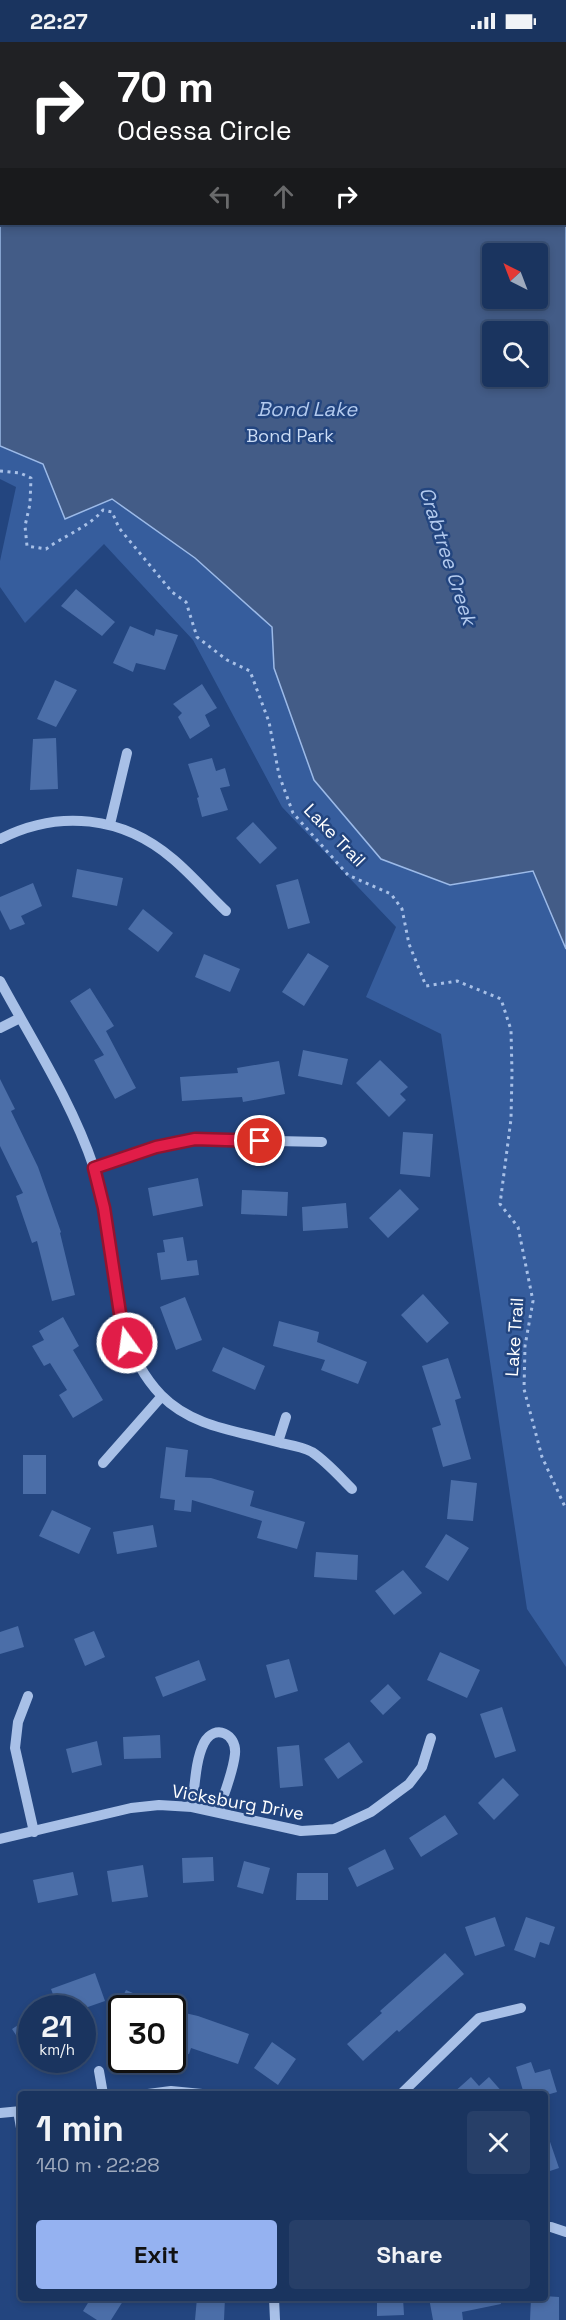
<!DOCTYPE html>
<html lang="en">
<head>
<meta charset="utf-8">
<style>
  body { margin:0; font-family:"Space Grotesk",sans-serif; background:#273f68; color:#f1f3f6; height:100vh; display:flex; flex-direction:column; font-size:22px; white-space:nowrap }
  * { box-sizing:border-box; margin:0 }
  p { font-size:20px; color:#9faabd }
  .icon { flex:none; width:33px; height:33px; fill:none; stroke:currentColor; stroke-width:2; stroke-linecap:round; stroke-linejoin:round }
  .map { position:relative; flex:1; overflow:hidden }
  .panel { position:absolute; left:18px; top:2049px; width:530px; height:210px; display:flex; flex-direction:column; background:#1a345f; border-radius:6px; box-shadow:0 3px 9px #0003,0 0 0 2px #384f74 }
  .panel>* { flex:none }
  .guide { position:absolute; left:0px; top:0px; width:567px; height:183px; box-shadow:0 3px 9px #0003,0 0 0 2px #384f74; background:#202124; color:#fff; overflow:hidden }
  .needle { width:39px; rotate:318deg }
  .fabs { position:absolute; left:482px; top:201px; display:grid; gap:12px }
  .fabs a { display:grid; place-items:center; width:66px; height:66px; border-radius:6px; background:#1a345f; box-shadow:0 3px 9px #0003,0 0 0 2px #384f74; font-size:30px }
  .speed { position:absolute; left:18px; top:1953px; display:flex; gap:12px; font-size:30px; font-weight:700; text-align:center }
  .speed>* { display:grid; place-content:center; width:78px; height:78px; border-radius:50%; background:#1a345f; box-shadow:0 3px 9px #0003,0 0 0 2px #384f74; line-height:1 }
  .speed small { font-size:15px; font-weight:400 }
  .speed .limit { border:3px solid #111; border-radius:9px; background:#fff; color:#111 }
  .pin { position:absolute; display:grid; place-items:center; width:51px; height:51px; color:#fff; margin:-26px; border:3px solid #fff; border-radius:50%; box-shadow:0 2px 6px #0007 }
  .me { position:absolute; width:66px; margin:-33px; rotate:346deg; stroke-linejoin:round; filter:drop-shadow(0 0 4px #0008) }
  .turn { display:flex; align-items:center; gap:21px; height:126px; padding:0 18px; font-size:27px }
  .turn .icon { width:78px; height:78px; stroke-width:2.5 }
  .turn b { display:block; font-size:42px; line-height:51px }
  .lanes { display:flex; align-items:center; height:57px; padding:0 18px; background:#0003; justify-content:center; gap:30px; direction:ltr }
  .lanes .off { opacity:.35 }
  .round { display:grid; place-items:center; flex:none; width:63px; height:63px; border-radius:6px; background:#273f68 }
  .headline { display:flex; align-items:center; justify-content:space-between; height:102px; padding:0 18px }
  h1 { font-size:36px; font-weight:800; line-height:45px }
  .cta { display:flex; gap:12px; margin-top:auto; padding:12px 18px }
  .cta a { flex:1; height:69px; border-radius:6px; background:#95b2f1; color:#111; font-size:24px; font-weight:800; line-height:69px; text-align:center }
  .cta a+a { background:#273f68; color:#f1f3f6 }
  .status { display:flex; justify-content:space-between; align-items:center; height:42px; padding:0 30px; background:#1a345f; direction:ltr }
  .status svg { height:16px; fill:currentColor }
  .map>svg:first-child { display:block }
</style>
</head>
<body>
<div class="status"><b>22:27</b><svg viewBox="0 0 49 12"><path d="M0 12V9h3v3zM5 12V6h3v6zM10 12V3h3v9zM15 12V0h3v12zM26 1h20v11H26zM47 4h2v5h-2z"/></svg></div>
<div class="map">
<svg width="566" height="2278" viewBox="0 0 566 2278">
  <rect width="100%" height="100%" fill="#23457f"/>
  <!-- green -->
  <path fill="#365d9d" fill-rule="evenodd" d="M0,0h566v1625l-39,-58 -86,-575 -75,-37 30,-70 -114,-120 -89,-167 -89,-96 -79,79 -25,-36v-26l16,-74 -16,-8zM2,2h564v180h-564zM492,212h45v44h-45zM492,290h45v44h-45z"/>
  <!-- water -->
  <path fill="#435c87" stroke="#9cbae8" stroke-width="1.5" fill-rule="evenodd" d="M0,0l266,1 -264,1v180h564v-123v848l-33,-78 -83,14 -69,-26 -67,-79 -40,-112 -2,-41 -77,-69 -83,-59 -47,20 -22,-55 -43,-18zM492,212h45v44h-45zM492,290h45v44h-45z"/>
  <!-- building -->
  <path fill="#4b6ea8" d="M76,547l39,33 -13,14 -41,-30z
    M130,584l24,10 2,-7 22,6 -13,35 -29,-7 -3,9 -20,-9z
    M55,638l22,10 -21,37 -19,-8z
    M202,642l15,24 -12,7 5,11 -20,13 -12,-22 4,-4 -9,-9z
    M56,696l2,51 -28,1 3,-51z
    M212,716l4,13 9,-3 5,18 -10,2 8,22 -26,7 -5,-19 2,-1 -11,-33z
    M253,780l24,26 -17,16 -24,-26z
    M77,827l46,9 -6,28 -45,-9z
    M298,837l12,44 -22,6 -12,-44z
    M33,841l9,23 -21,10 4,8 -15,6 -10,-20v-13z
    M143,867l30,24 -15,19 -30,-23z
    M308,911l21,13 -25,40 -22,-14z
    M204,912l36,15 -10,23 -35,-15z
    M90,946l24,38 -8,5 30,57 -21,11 -21,-39 10,-5 -34,-54z
    M303,1008l45,9 -6,26 -44,-9z
    M380,1018l28,27 -8,7 6,6 -17,17 -33,-34z
    M279,1019l6,33 -42,8 -1,-5 -60,4 -2,-24 58,-4 -1,-5z
    M0,1037l15,30 -4,2 27,56 23,65 -1,1 15,62 -23,6 -15,-60 -5,2 -16,-47 7,-3 -23,-47z
    M403,1090l30,2 -3,43 -30,-3z
    M198,1136l5,28 -50,10 -5,-28z
    M400,1147l19,20 -31,29 -19,-20z
    M242,1148l46,2 -1,24 -46,-2z
    M346,1161l2,25 -45,3 -1,-24z
    M183,1195l4,24 10,-1 2,15 -38,5 -4,-27 8,-1 -2,-12z
    M423,1252l26,29 -22,20 -26,-28z
    M185,1255l17,43 -26,10 -16,-43z
    M63,1275l16,29 -6,4 30,50 -30,18 -14,-23 8,-5 -17,-27 -6,3 -12,-20 12,-6 -5,-9z
    M279,1279l40,11 -2,10 50,20 -9,22 -37,-14 4,-10 -52,-14z
    M223,1305l42,19 -10,24 -43,-19z
    M448,1316l13,40 -6,2 16,59 -28,8 -11,-39 9,-3 -19,-59z
    M166,1405l22,3 -3,27 26,1 43,13 -4,15 55,16 -8,27 -40,-11 5,-17 -70,-21 -1,12 -17,-2 1,-10 -15,-2z
    M23,1413h23v39h-23z
    M451,1438l26,3 -4,38 -26,-2z
    M52,1468l39,18 -12,26 -40,-18z
    M153,1483l4,22 -40,7 -4,-22z
    M446,1492l23,14 -21,33 -23,-14z
    M316,1510l42,3 -1,25 -43,-3z
    M403,1528l19,23 -28,22 -19,-24z
    M18,1584l6,21 -24,7v-22z
    M94,1589l11,26 -20,9 -11,-27z
    M440,1610l40,18 -13,28 -40,-18z
    M289,1617l9,32 -23,7 -9,-33z
    M199,1618l7,20 -43,17 -8,-20z
    M388,1642l13,14 -18,17 -13,-14z
    M502,1665l14,44 -21,7 -15,-44z
    M160,1693l1,23 -37,1 -1,-22z
    M97,1699l5,24 -30,8 -6,-24z
    M349,1700l14,20 -25,17 -14,-20z
    M299,1703l4,41 -23,2 -3,-41z
    M503,1736l16,17 -25,25 -16,-17z
    M445,1773l13,19 -37,23 -12,-19z
    M385,1807l9,20 -37,18 -9,-19z
    M213,1815l1,24 -31,2 -1,-25z
    M244,1819l26,7 -7,26 -26,-7z
    M143,1823l5,32 -36,5 -5,-31z
    M73,1830l5,23 -40,8 -5,-23z
    M297,1831h31v27h-32z
    M495,1875l10,29 -30,10 -10,-29z
    M526,1875l29,10 -6,18 -9,-3 -5,16 -21,-8z
    M445,1911l19,21 -65,58 -2,-2 -34,31 -16,-17 35,-31 -2,-2z
    M95,1931l10,28 -20,7h-27l-7,-19z
    M126,1948l41,18h-50z
    M172,1968l26,6 51,18 -11,30 -47,-16 -2,6 -16,-3 3,-15 -4,-1z
    M32,1974v43l-20,-30z
    M272,2000l24,17 -18,26 -24,-17z
    M531,2020l4,11 15,-4 7,23 -7,2h-26l-8,-27z
    M471,2035l8,9 10,-9 15,17h-52z
    M544,2091h3l12,35 -15,5z
    M544,2254l15,1v23h-29l1,-22h13z
    M91,2256h34l-14,22h-14l-14,-9z
    M197,2256h28l-1,22h-29z
    M377,2256h26l1,17 -27,1z
    M429,2256h71l1,6 -39,8 1,8h-30z"/>
  <g fill="none" stroke-linecap="round" stroke-linejoin="round">
    <!-- path -->
    <path stroke="#a8c0e7" stroke-width="3" stroke-dasharray="3 4.5" stroke-linecap="butt" d="M0,429l20,2 11,5 -1,26 -5,22 2,20 19,3c18,-13 44,-23 57,-39l9,2 7,16 53,64 14,10 11,35 30,23 23,11 19,51 10,53 14,38 55,62 43,19 11,15 7,35 17,42 31,-5 44,18 10,31 1,43 -1,46 -11,85 18,23 15,74 -8,45 -1,43 18,68 24,52"/>
    <!-- minor -->
    <path stroke="#a8c0e7" stroke-width="10" d="M110,782l17,-71
      M0,797c59,-30 123,-23 173,20 19,16 35,35 53,52
      M0,939c33,61 72,121 94,187 24,74 10,168 67,227 32,33 79,36 120,48 10,2 22,4 31,9 15,10 27,24 40,37
      M0,986l20,-10
      M94,1126l62,-21 39,-8 127,3
      M278,1400l8,-25
      M103,1421l59,-67
      M28,1654l-10,26 -3,26 19,84
      M192,1765c3,-20 3,-46 12,-64 11,-20 33,-9 31,11 -2,19 -11,40 -17,58
      M0,1797l131,-31 28,-3 33,2 109,24 33,-2 37,-17 38,-28 13,-17 9,-29
      M99,2029l4,23
      M148,2052l23,-3 31,3
      M401,2052l78,-76 42,-10
      M18,2069l3,17
      M0,2071l21,-2
      M544,2185h7l15,5
      M274,2256l1,22"/>
  </g>
  <g fill="none" stroke-linecap="round" stroke-linejoin="round">
    <defs>
      <path id="route" d="M127,1301l-6,-23 -17,-112 -10,-40 62,-21 39,-8 65,2"/>
    </defs>
    <!-- route casing -->
    <use href="#route" stroke="#92132f" stroke-width="15"/>
    <!-- route -->
    <use href="#route" stroke="#e11d48" stroke-width="10"/>
  </g>
  <g text-anchor="middle" dominant-baseline="central" stroke-width="5" stroke-linejoin="round" paint-order="stroke">
    <!-- park labels -->
    <g font-size="18" fill="#cbdcf5" stroke="#23457f">
      <text x="290" y="393">Bond Park</text>
    </g>
    <!-- street labels -->
    <g font-size="18" fill="#fff" stroke="#23457f">
      <text transform="translate(335 793) rotate(46)">Lake Trail</text>
      <text transform="translate(514 1295) rotate(-86)">Lake Trail</text>
      <text transform="translate(238 1760) rotate(10)">Vicksburg Drive</text>
    </g>
    <!-- water labels -->
    <g font-size="20" font-style="italic" fill="#b3caee" stroke="#23457f">
      <text x="307" y="367">Bond Lake</text>
      <text transform="translate(448 514) rotate(72)">Crabtree Creek</text>
    </g>
  </g>
</svg>
<div class="fabs">
<a><svg class="needle" viewBox="-14 -14 28 28"><path d="M0-13l5 13h-10z" fill="#e53935"/><path d="M0 13l5-13h-10z" fill="#9faabd"/></svg></a>
<a><svg class="icon" aria-label="search" viewBox="0 0 24 24"><circle cx="10" cy="10" r="6"/><path d="M15 15l6 6"/></svg></a>
</div>
<div class="speed"><div>21<small>km/h</small></div><div class="limit">30</div></div>
<div class="pin" style="left:260px;top:1099px;background:#d93025"><svg class="icon" aria-label="arrive" viewBox="0 0 24 24"><path d="M6 21V4h12l-3 4 3 4H6"/></svg></div>
<svg class="me" style="left:127px;top:1301px" viewBox="-20 -20 40 40"><circle r="17" fill="#e11d48" stroke="#fff" stroke-width="3"/><path d="M0-11L8 9 0 5-8 9z" fill="#fff"/></svg>
<div class="guide">
<div class="turn"><svg class="icon" aria-label="right" viewBox="0 0 24 24"><path d="M7 20v-9h11M14 6l5 5-5 5"/></svg><div><b>70 m</b>Odessa Circle</div></div>
<div class="lanes"><svg class="icon off" aria-label="left" viewBox="0 0 24 24"><path d="M17 20v-9H6M10 6l-5 5 5 5"/></svg><svg class="icon off" aria-label="ahead" viewBox="0 0 24 24"><path d="M12 20V5M6 11l6-6 6 6"/></svg><svg class="icon" aria-label="right" viewBox="0 0 24 24"><path d="M7 20v-9h11M14 6l5 5-5 5"/></svg></div>
</div>
<section class="panel">
<div class="headline"><div><h1>1 min</h1><p>140 m · 22:28</p></div><a class="round"><svg class="icon" aria-label="close" viewBox="0 0 24 24"><path d="M6 6l12 12M18 6L6 18"/></svg></a></div>
<div class="cta"><a>Exit</a><a>Share</a></div>
</section>
</div>
</body>
</html>
